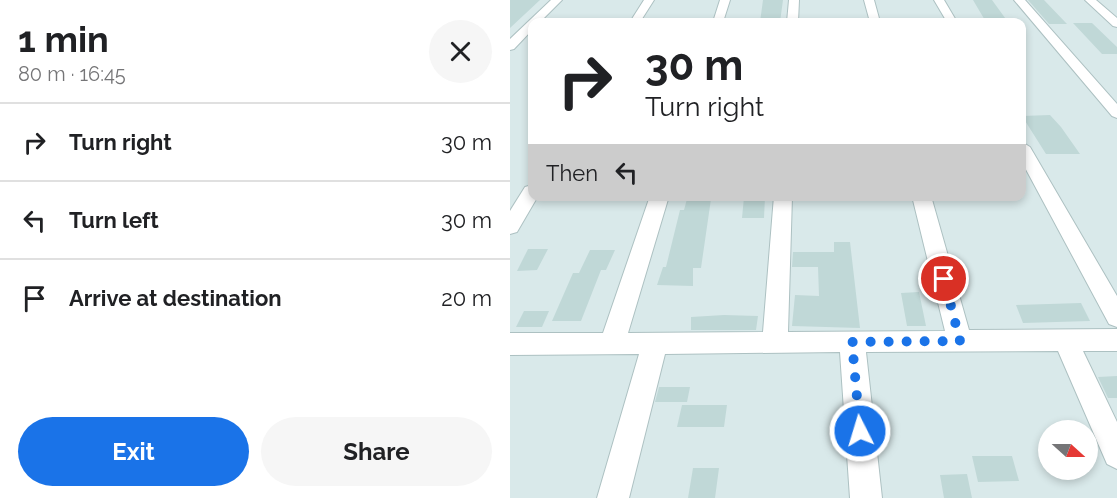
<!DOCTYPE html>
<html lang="en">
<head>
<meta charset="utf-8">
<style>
  body { margin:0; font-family:Raleway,sans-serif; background:#f6f6f6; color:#202124; height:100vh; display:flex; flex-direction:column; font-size:22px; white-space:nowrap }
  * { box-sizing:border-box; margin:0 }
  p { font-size:20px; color:#757577 }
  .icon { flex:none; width:33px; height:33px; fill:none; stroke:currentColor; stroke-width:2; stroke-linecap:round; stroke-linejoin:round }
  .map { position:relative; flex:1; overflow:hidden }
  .drawer { display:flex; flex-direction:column; background:#fff; width:510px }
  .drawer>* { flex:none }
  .top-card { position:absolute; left:18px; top:18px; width:498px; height:183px; border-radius:12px; box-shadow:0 3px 9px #0003; background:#fff; color:#202124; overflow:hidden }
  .needle { width:39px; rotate:111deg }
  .buttons { position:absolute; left:528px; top:420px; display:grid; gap:12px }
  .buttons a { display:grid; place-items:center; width:60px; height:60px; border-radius:50%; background:#fff; box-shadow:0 3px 9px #0003; font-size:30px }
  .pin { position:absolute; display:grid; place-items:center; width:51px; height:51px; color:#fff; margin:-26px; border:3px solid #fff; border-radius:50%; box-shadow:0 2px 6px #0007 }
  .me { position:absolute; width:66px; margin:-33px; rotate:355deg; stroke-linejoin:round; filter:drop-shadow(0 0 4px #0008) }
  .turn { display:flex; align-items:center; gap:21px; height:126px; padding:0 18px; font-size:27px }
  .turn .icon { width:78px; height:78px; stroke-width:2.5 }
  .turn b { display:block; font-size:42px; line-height:51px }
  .then { display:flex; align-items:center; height:57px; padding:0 18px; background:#0003; gap:12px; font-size:22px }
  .round { display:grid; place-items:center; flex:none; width:63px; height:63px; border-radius:32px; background:#f6f6f6 }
  .head { display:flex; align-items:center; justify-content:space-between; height:102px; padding:0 18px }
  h1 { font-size:36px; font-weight:700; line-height:45px }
  .cta { display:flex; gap:12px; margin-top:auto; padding:12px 18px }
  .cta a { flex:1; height:69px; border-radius:36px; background:#1a73e8; color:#fff; font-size:24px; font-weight:700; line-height:69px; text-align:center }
  .cta a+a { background:#f6f6f6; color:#202124 }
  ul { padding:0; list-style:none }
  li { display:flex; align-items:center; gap:18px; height:78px; padding:0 18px; border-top:2px solid #e0e0e0 }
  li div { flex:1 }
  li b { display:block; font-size:22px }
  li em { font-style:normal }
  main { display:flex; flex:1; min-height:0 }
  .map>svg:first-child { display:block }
</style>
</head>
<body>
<main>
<section class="drawer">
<div class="head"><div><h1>1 min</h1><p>80 m · 16:45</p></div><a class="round"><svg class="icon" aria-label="close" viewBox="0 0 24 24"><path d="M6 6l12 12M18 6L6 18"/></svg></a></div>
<ul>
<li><svg class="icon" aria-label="right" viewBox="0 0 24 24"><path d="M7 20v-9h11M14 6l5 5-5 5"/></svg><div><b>Turn right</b></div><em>30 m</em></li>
<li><svg class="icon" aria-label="left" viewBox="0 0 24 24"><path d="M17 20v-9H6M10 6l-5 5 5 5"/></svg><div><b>Turn left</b></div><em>30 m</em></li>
<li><svg class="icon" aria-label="arrive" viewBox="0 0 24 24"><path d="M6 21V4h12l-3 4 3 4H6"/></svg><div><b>Arrive at destination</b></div><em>20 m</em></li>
</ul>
<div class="cta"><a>Exit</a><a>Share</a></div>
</section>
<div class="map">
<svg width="607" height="498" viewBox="0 0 607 498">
  <rect width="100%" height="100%" fill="#ebf5f6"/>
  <!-- residential -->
  <path fill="#d9e9ea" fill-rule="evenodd" d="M0,0h607v498h-607zM22,22h490v174h-490zM538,430h40v40h-40z"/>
  <!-- building -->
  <path fill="#c0d8d7" d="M0,0h30l-30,28z
    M253,0h20l-3,22h-20z
    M463,0h19l16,22h-22z
    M518,0h16l23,24h-18z
    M563,23h19l25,24v7h-15z
    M540,115l11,12 19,27h-34l-24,-38z
    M234,197h21l-1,21h-22z
    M177,199h24l-10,69h-8v18l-36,-1 6,-18h3l14,-57h4z
    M324,242h16l10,86 -68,-2 3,-31 24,1 -1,-29h-26l1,-15h41z
    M18,249h20l-11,21 -20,1z
    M80,250h25l-9,20h-5l-20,51h-29l21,-48h6z
    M409,292l7,34h-19l-6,-33z
    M571,303l9,18 -67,2 -7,-18z
    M14,311h25l-7,16h-26z
    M214,315l34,1 -2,14h-65v-13z
    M607,376v22h-9l-10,-21z
    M149,387h31l-3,15h-32z
    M172,405h45l-3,22h-47z
    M462,456h40l7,25 -41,1z
    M183,468h26l-4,30h-27z
    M457,474l5,24h-28l-4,-23z"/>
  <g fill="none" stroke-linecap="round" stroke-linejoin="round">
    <defs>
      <path id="minor" d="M41,0h11l-22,22h-8v8l-18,19 -4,1v-11z
        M134,0h10l-14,22h-10z
        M210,0h10l-7,22h-10z
        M279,0h10l-1,22h-11z
        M354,0h10l6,22h-10z
        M424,0h10l13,22h-10z
        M504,0h11l92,104v14l-5,-2z
        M575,0h11l21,18v9l-4,-1z
        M512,142l8,5 87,149v31l-8,-3 -87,-162z
        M22,185v11h6l-21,36 -7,2v-23l15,-24z
        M140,196h19l-41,137 135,-1 11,-136h18l-4,136 157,-1 -33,-135h19l38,134 148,-1v22h-34l34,71v47l-10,-5 -49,-113 -192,1 16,146h-32l-10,-146 -175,2 -36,144h-32l42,-144 -129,1v-22h93z"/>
    </defs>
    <!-- minor casing -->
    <use href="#minor" stroke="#adc1c2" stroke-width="2"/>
    <!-- minor -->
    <use href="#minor" fill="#fff" fill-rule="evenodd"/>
  </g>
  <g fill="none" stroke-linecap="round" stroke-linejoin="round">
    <!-- route -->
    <path stroke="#1a73e8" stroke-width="10" stroke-dasharray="0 18" d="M350,431l-8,-89 108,-1 -16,-62"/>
  </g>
</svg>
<div class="buttons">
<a><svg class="needle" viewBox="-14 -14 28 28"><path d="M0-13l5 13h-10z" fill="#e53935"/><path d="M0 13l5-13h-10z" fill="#757577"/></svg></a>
</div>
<div class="pin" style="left:434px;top:279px;background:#d93025"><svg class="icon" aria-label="arrive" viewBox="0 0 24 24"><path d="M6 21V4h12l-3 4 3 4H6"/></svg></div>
<svg class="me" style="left:350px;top:431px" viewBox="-20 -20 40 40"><circle r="17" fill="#1a73e8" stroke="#fff" stroke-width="3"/><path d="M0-11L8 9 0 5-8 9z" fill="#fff"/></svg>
<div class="top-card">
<div class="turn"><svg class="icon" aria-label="right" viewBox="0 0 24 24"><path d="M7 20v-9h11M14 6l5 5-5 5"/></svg><div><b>30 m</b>Turn right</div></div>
<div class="then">Then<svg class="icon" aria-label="left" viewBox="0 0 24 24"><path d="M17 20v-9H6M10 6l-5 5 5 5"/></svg></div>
</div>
</div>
</main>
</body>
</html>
